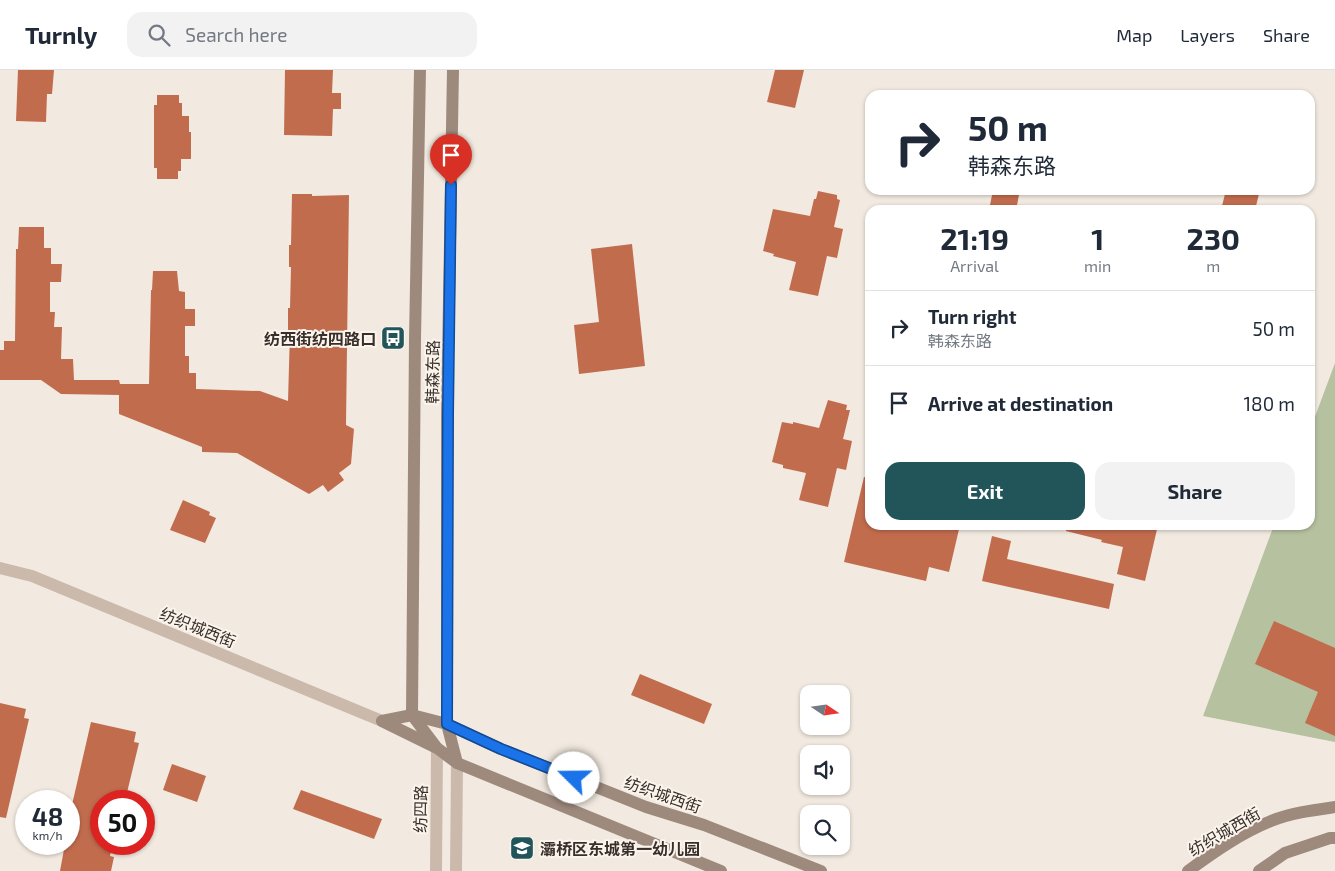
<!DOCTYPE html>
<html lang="en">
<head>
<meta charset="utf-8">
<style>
  body { margin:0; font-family:"Exo 2","Noto Sans SC",sans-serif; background:#f2f2f3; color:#1f2937; height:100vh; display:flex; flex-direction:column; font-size:19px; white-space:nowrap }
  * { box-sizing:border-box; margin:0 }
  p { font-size:16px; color:#747a83 }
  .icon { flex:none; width:28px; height:28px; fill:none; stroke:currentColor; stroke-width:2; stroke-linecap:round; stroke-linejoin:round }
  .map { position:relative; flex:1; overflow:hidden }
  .sheet { position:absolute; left:865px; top:135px; width:450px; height:325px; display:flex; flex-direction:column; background:#fff; border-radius:15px; box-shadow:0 1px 4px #0004 }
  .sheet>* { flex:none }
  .hud { position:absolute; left:865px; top:20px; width:450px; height:105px; border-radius:15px; box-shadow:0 1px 4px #0004; background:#fff; color:#1f2937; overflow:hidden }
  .needle { width:32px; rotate:103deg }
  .tools { position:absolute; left:800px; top:615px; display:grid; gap:10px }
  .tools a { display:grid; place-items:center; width:50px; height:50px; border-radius:10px; background:#fff; box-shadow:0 1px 4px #0004; font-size:25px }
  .speed { position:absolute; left:15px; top:720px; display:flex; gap:10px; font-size:25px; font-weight:700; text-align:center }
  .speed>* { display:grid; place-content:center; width:65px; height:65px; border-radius:50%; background:#fff; box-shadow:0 1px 4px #0004; line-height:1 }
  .speed small { font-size:12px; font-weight:400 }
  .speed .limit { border:8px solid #d22; background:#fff; color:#111 }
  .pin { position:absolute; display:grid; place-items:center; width:42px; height:42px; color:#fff; margin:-51px -21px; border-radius:50% 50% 50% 0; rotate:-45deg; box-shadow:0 0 5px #0007 }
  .pin .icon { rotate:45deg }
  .me { position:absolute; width:55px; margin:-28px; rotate:292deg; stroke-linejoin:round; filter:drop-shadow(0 0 4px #0008) }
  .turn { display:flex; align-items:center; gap:18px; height:105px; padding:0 20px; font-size:22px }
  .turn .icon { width:65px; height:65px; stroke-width:2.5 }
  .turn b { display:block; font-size:35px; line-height:42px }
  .eta { display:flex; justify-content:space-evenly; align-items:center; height:85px; text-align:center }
  .eta b { font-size:30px; font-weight:700; line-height:35px }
  .cta { display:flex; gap:10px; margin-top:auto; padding:10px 20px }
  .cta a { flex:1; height:58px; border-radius:15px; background:#215559; color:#fff; font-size:20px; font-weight:700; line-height:58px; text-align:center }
  .cta a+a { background:#f2f2f3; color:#1f2937 }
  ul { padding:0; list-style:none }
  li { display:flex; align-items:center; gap:15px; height:75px; padding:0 20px; border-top:1px solid #e0e1e3 }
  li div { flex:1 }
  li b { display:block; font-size:19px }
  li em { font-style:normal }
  header { display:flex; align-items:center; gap:30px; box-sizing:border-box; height:70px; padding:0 25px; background:#fff; border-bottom:1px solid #e0e1e3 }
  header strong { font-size:24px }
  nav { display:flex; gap:28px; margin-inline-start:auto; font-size:18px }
  .search { width:350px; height:45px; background:#f2f2f3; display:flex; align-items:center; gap:12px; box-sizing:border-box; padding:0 18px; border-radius:15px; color:#747a83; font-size:19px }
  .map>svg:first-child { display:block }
</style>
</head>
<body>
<header>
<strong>Turnly</strong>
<div class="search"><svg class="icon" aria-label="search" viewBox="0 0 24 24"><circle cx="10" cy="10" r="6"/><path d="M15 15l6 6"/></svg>Search here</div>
<nav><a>Map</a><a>Layers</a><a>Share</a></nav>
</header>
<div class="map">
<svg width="1335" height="801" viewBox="0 0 1335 801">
  <rect width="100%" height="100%" fill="#f2eae0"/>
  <!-- green -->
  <path fill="#b6c1a0" d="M1335,293v379l-132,-26 71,-191h36v-95z"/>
  <!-- building -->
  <path fill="#c26c4e" d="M18,0h36l-2,24h-5l-1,28 -30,-1z
    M285,0h48l-1,23h9v16h-8l-1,27 -48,-1z
    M775,0h29l-9,38 -28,-6z
    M157,25h22v8h3v13h7v16h2v27h-10v12h-3v8h-21v-11h-3v-63h3z
    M993,120h27l-4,20h-27z
    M1226,120h34l-5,20h-34z
    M818,121l19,4v4l3,1 -6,27 9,2 -6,29 -10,-2 -9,40 -29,-6 7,-28 -23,-6 1,-2 -11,-3 10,-42 37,7 4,-17h2z
    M292,124h20v2l37,-1 -3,230 8,4 -3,35 -12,9 5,7 -16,12 -5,-7 -14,9 -72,-41 -35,-1v-5l-83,-33v-19l-58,-1 -20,-14h-41v-30h4v-9h11l1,-92h2l1,-22h25v21h7v16h11l-1,18h-11v30h5l-1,15h8l-1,32h12l1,21h45l1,4h29l2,-94h1l1,-19h24l2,20 6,1v17h10v17h-10v30h4v17h7v16l64,2 28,10 2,-70h-2v-23h2l1,-41h-2v-22h2z
    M632,174l13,122 -66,8 -5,-49 25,-3 -8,-73z
    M828,330l19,5 -1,5h4l-7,29 9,2 -6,29 -9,-2 -9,39 -29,-7 7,-27 -23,-5v-3l-11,-3 10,-40 11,2v-2l26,6z
    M864,407l6,1v47h90l-11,47 -20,-5 -3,14 -82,-19z
    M183,430l27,12 -1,3 7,3 -11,25 -35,-13z
    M1066,455h92l-13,56 -28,-7 6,-27 -22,-5 1,-2 -36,-9z
    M992,466l19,5 -4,18 107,25 -5,25 -127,-28z
    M1274,551l61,27v88l-30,-13 13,-31 -63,-28z
    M640,604l72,30 -8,20 -73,-29z
    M0,633l26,6 -2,9 5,1 -23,99 -6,-1z
    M91,652l45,10 -2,10 5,1 -14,58h-24v43l11,3 -2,9 4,1 -3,14h-51l5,-27h4v-26z
    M172,694l34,12 -9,26 -34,-12z
    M301,720l81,29 -8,20 -81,-30z"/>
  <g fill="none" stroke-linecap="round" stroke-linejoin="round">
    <!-- tertiary -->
    <path stroke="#cbbaac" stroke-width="12" d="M0,498l32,8 350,145
      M436,801l1,-123
      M456,801l1,-108"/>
    <!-- secondary -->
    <path stroke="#9e8a7d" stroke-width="12" d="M420,0l-5,269 -3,376 25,33
      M453,0l-6,344v310l10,39
      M382,651l30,-6 35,9 54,25 145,58 58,18 117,46
      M382,651l55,27 20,15 264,108
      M1188,801c26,-19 53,-38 83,-50 20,-8 43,-11 64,-14
      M1259,801l26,-18 45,-15h5"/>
  </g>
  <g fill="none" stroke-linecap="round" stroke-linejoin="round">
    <defs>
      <path id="route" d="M451,115l-3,229 -1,310 54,25 73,29"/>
    </defs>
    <!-- route casing -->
    <use href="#route" stroke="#114b97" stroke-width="12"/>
    <!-- route -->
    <use href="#route" stroke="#1a73e8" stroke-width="9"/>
  </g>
  <!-- icons -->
  <defs>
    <symbol id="bus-square" viewBox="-11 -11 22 22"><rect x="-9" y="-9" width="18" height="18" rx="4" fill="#215559" stroke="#faf4ec"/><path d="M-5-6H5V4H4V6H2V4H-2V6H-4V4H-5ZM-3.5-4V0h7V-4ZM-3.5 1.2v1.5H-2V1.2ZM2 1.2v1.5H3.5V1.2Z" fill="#fff"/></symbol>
    <symbol id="school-square" viewBox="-11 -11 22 22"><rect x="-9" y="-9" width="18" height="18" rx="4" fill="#215559" stroke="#faf4ec"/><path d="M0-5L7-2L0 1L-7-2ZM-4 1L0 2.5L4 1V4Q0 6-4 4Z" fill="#fff"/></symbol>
  </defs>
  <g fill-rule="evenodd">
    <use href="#bus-square" x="379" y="254" width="28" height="28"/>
    <use href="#school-square" x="508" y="764" width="28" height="28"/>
  </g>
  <g text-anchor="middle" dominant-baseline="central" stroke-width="4" stroke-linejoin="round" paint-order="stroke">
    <!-- poi labels -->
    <g font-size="16" font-weight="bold" fill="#392f2a" stroke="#faf4ec" text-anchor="end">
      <text x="376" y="268">纺西街纺四路口</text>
      <text x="540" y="778" text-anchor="start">灞桥区东城第一幼儿园</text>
    </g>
    <!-- street labels -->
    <g font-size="16" fill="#392f2a" stroke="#faf4ec">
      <text transform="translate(432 302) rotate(-89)">韩森东路</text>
      <text transform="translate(198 557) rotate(22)">纺织城西街</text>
      <text transform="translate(663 724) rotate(19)">纺织城西街</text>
      <text transform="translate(420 739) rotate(-89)">纺四路</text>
      <text transform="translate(1224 761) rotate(-30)">纺织城西街</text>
    </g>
  </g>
</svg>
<div class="tools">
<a><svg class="needle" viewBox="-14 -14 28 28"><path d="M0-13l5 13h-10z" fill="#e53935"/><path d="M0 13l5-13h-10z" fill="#747a83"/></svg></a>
<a><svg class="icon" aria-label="sound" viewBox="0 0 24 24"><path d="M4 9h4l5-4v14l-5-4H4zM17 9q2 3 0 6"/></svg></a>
<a><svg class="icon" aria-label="search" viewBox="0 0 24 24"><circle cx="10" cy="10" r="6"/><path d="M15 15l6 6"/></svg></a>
</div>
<div class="speed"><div>48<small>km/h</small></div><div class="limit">50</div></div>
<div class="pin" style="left:451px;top:115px;background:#d93025"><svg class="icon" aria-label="arrive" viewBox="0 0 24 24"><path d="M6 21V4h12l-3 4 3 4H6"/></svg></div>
<svg class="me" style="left:574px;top:708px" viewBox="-20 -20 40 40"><circle r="19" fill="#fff"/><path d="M0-13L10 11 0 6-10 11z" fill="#1a73e8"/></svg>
<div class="hud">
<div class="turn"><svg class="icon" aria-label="right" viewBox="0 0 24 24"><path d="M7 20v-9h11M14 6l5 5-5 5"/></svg><div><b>50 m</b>韩森东路</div></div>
</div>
<section class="sheet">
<div class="eta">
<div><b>21:19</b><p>Arrival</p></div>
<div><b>1</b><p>min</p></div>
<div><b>230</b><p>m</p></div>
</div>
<ul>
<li><svg class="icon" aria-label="right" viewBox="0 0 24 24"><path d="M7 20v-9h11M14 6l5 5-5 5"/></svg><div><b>Turn right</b><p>韩森东路</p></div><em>50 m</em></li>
<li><svg class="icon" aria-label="arrive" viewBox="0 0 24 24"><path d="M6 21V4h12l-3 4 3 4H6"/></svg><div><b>Arrive at destination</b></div><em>180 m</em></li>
</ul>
<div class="cta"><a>Exit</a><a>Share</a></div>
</section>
</div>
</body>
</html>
